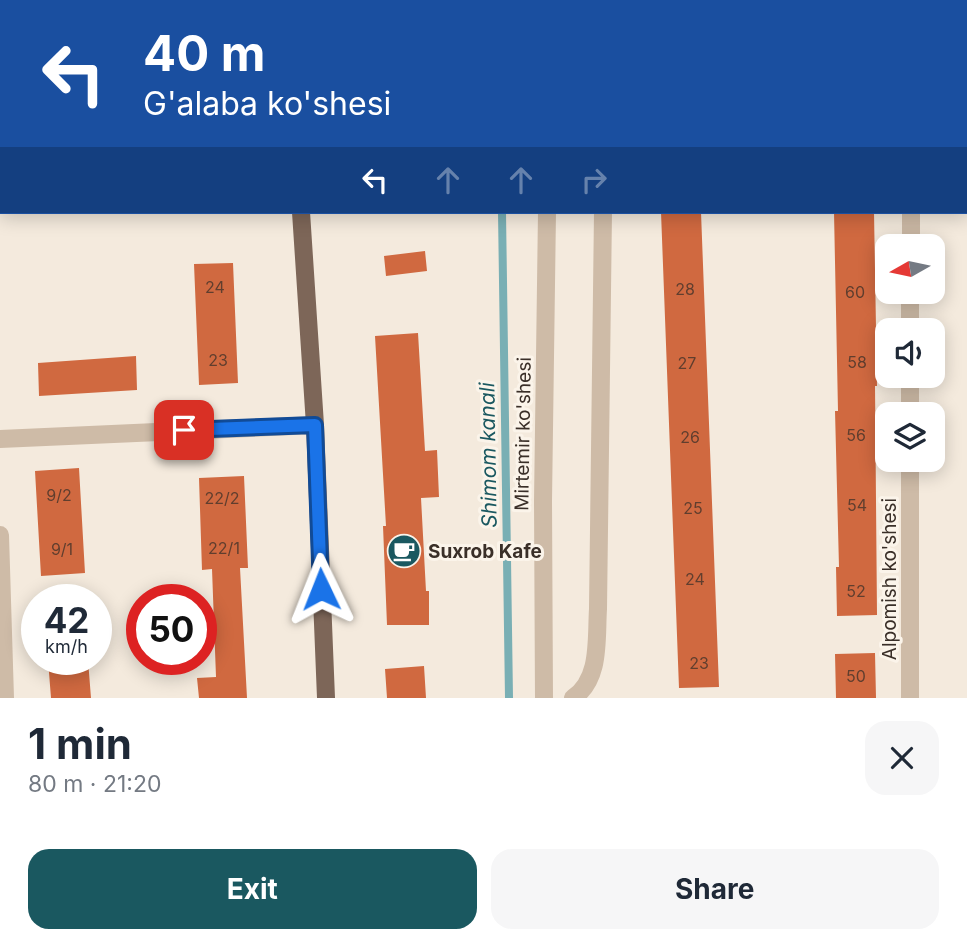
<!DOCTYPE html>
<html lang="en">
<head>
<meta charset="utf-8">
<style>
  body { margin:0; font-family:Inter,sans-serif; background:#f6f6f7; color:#1f2937; height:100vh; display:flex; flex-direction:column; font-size:26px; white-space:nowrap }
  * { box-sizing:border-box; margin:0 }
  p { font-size:23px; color:#747a83 }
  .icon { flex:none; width:38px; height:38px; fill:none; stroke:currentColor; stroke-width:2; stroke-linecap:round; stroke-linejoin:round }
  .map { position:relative; height:698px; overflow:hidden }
  .details { display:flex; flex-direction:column; background:#fff; flex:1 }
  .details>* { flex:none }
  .guide { position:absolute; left:0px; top:0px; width:968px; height:214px; box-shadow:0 4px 18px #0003; background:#1a4fa0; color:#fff; overflow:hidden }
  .needle { width:46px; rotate:261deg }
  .controls { position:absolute; left:875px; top:234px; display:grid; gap:14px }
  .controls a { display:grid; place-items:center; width:70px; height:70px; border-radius:14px; background:#fff; box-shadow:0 4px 18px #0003; font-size:35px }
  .speed { position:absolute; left:21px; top:584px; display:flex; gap:14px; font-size:35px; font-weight:700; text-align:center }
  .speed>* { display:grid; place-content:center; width:91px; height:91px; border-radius:50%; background:#fff; box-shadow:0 4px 18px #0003; line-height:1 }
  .speed small { font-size:18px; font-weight:400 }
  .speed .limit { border:10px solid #d22; background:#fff; color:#111 }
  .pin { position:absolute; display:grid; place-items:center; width:60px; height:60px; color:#fff; margin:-30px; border-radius:14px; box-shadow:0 4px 10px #0006 }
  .me { position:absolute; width:77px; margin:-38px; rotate:358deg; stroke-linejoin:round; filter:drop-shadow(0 0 5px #0008) }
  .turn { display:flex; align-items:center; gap:24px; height:147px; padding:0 28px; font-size:32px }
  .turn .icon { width:91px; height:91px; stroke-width:2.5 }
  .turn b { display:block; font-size:49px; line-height:60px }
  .lanes { display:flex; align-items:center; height:66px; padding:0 28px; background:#0003; justify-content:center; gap:35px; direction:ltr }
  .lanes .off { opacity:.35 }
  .round { display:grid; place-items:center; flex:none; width:74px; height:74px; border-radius:21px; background:#f6f6f7 }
  .summary { display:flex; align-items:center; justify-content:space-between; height:119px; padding:0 28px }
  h1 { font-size:42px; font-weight:700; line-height:52px }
  .button { display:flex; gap:14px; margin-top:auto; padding:14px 28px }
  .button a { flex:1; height:80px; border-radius:21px; background:#1a5860; color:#fff; font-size:28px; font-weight:700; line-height:80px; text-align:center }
  .button a+a { background:#f6f6f7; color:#1f2937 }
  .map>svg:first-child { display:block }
</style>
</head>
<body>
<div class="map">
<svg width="967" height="698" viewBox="0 0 967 698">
  <rect width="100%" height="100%" fill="#f4eadd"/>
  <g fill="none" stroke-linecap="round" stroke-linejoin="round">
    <!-- stream -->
    <path stroke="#79afb4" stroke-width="8" d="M501,2v-2
      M502,212l7,486"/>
  </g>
  <!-- building -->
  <path fill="#d06940" d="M661,212h40l18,475 -40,1z
    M834,212h40l3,174h-2l2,229 -40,1 -1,-49h3l-4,-156h3z
    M425,251l2,20 -41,5 -2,-20z
    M233,263l5,120 -39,2 -5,-121z
    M418,333l7,118 12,-1 2,47 -18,1 5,93h3v34h-42l-4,-99h3l-11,-190z
    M136,356l1,34 -98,6 -1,-33z
    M79,468l6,105 -44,3 -6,-105z
    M244,476l4,92h-8l7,130h-48l-2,-20 19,-1 -4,-108 -10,1 -3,-92z
    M875,653l1,45h-40l-1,-44z
    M48,660h40l3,38h-40z
    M424,666l2,32h-39l-2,-29z"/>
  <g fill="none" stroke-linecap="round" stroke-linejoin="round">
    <!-- minor -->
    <path stroke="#cebba7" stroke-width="18" d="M599,2v-2
      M0,107h2
      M966,113h1
      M911,247v-35
      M910,331v-39
      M910,415v-39
      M0,439l315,-14
      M0,535l5,163
      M544,698l-1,-197 4,-289
      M573,698c28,-19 23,-59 25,-89l5,-397
      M910,698v-238"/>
    <!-- major -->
    <path stroke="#7d6658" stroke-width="18" d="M291,0v2
      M301,212l14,213 11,273"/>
  </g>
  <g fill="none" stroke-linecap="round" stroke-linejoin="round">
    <defs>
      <path id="route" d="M184,430l131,-5 6,164"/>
    </defs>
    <!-- route casing -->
    <use href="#route" stroke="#114b97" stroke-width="18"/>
    <!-- route -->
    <use href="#route" stroke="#1a73e8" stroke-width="12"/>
  </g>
  <!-- icons -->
  <defs>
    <symbol id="cafe-disc" viewBox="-11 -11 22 22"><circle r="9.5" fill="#1a5860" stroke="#fbf4ea"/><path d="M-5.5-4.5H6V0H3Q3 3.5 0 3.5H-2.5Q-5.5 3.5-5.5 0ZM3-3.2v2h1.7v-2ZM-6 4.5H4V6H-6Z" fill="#fff"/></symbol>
  </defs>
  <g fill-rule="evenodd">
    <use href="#cafe-disc" x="385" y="532" width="38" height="38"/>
  </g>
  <g text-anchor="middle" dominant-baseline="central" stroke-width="6" stroke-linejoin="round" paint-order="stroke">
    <!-- number labels -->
    <g font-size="16" fill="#603e2e">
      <text x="215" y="287">24</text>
      <text x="685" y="289">28</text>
      <text x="855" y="292">60</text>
      <text x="218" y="360">23</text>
      <text x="857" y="362">58</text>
      <text x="687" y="363">27</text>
      <text x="856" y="435">56</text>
      <text x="690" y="437">26</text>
      <text x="59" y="495">9/2</text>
      <text x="222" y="498">22/2</text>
      <text x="857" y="505">54</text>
      <text x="693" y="508">25</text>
      <text x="224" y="548">22/1</text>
      <text x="62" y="549">9/1</text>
      <text x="695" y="579">24</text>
      <text x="856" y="591">52</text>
      <text x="699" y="663">23</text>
      <text x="856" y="676">50</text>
    </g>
    <!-- street labels -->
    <g font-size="19" fill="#3a2f28" stroke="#fbf4ea">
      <text transform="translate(523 434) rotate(-89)">Mirtemir ko'shesi</text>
      <text transform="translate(889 579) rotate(-90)">Alpomish ko'shesi</text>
    </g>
    <!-- poi labels -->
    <g font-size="19" font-weight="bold" fill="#3a2f28" stroke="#fbf4ea" text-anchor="start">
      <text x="428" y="551">Suxrob Kafe</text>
    </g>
    <!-- water labels -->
    <g font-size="21" font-style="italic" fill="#1a5860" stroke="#fbf4ea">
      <text transform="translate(488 455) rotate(-91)">Shimom kanali</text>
    </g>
  </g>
</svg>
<div class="controls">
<a><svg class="needle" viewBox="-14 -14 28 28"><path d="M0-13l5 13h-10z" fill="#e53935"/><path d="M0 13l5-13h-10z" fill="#747a83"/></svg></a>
<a><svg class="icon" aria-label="sound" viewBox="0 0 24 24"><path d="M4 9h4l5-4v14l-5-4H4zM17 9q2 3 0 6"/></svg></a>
<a><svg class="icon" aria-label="layers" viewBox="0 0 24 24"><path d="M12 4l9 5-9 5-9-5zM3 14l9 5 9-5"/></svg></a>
</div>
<div class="speed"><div>42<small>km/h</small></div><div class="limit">50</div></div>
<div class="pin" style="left:184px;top:430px;background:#d93025"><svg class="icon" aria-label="arrive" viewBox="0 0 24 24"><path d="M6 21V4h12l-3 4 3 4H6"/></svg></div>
<svg class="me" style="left:321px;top:589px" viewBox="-20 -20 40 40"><path d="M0-17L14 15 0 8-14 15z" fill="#1a73e8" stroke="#fff" stroke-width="4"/></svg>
<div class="guide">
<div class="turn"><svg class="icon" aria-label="left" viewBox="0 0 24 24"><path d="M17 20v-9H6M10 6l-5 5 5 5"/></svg><div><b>40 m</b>G'alaba ko'shesi</div></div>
<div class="lanes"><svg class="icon" aria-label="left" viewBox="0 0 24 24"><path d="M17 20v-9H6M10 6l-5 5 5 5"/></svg><svg class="icon off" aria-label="ahead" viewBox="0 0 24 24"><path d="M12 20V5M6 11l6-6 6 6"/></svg><svg class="icon off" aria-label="ahead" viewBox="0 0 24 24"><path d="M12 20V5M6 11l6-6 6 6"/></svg><svg class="icon off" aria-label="right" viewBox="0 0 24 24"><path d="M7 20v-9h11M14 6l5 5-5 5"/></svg></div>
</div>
</div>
<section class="details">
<div class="summary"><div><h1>1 min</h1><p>80 m · 21:20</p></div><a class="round"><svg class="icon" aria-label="close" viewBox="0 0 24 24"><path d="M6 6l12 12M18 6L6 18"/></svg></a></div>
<div class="button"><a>Exit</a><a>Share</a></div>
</section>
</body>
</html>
